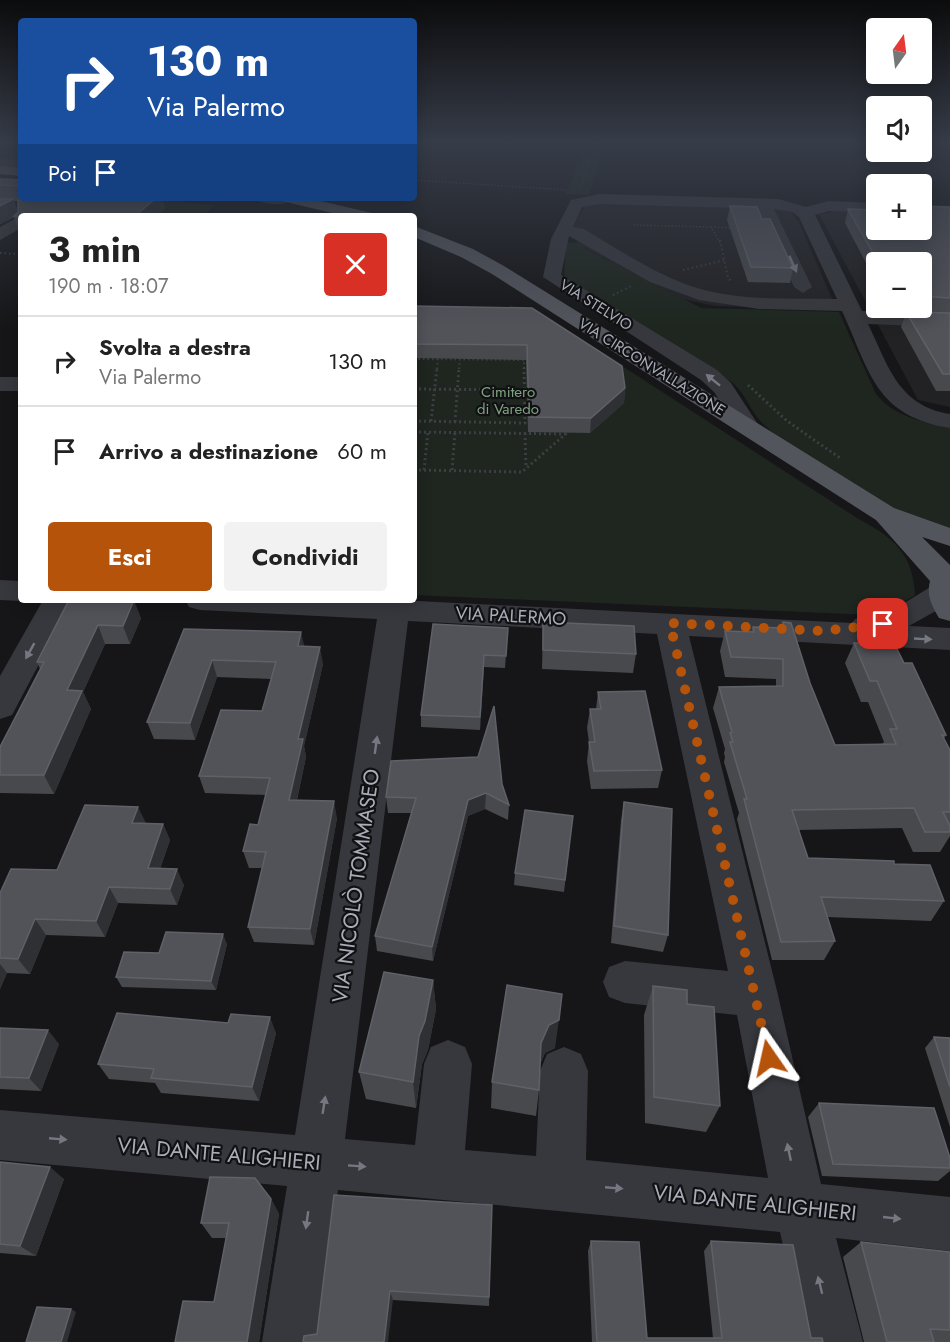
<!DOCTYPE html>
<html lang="it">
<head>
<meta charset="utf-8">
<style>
  body { margin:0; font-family:Jost,sans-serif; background:#f2f2f2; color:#222; height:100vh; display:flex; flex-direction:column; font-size:22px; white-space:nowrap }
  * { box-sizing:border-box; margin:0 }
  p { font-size:20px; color:#767676 }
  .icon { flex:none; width:33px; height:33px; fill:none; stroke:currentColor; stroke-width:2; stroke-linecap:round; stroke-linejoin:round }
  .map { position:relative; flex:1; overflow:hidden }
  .drawer { position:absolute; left:18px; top:213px; width:399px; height:390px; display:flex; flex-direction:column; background:#fff; border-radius:6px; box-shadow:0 3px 15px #0003 }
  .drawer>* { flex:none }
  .top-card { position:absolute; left:18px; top:18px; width:399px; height:183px; border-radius:6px; box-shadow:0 3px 15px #0003; background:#1a4fa0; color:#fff; overflow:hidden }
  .needle { width:39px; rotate:14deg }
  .controls { position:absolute; left:866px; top:18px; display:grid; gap:12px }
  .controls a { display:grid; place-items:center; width:66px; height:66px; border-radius:6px; background:#fff; box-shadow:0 3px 15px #0003; font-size:30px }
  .pin { position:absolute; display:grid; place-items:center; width:51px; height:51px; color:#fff; margin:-26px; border-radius:12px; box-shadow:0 3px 9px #0006 }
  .me { position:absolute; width:66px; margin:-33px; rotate:349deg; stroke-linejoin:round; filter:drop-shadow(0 0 4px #0008) }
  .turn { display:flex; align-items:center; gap:21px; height:126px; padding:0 30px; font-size:27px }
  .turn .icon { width:78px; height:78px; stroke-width:2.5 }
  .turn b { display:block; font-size:42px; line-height:51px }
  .then { display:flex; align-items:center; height:57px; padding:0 30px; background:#0003; gap:12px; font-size:22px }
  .round { display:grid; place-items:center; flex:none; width:63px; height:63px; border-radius:6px; background:#f2f2f2 }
  .headline { display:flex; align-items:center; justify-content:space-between; height:102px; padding:0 30px }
  h1 { font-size:36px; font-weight:700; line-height:45px }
  .action { display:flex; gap:12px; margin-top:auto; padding:12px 30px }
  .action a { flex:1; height:69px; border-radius:6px; background:#b45309; color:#fff; font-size:24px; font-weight:700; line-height:69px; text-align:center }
  .action a+a { background:#f2f2f2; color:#222 }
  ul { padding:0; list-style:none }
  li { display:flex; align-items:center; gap:18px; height:90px; padding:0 30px; border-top:2px solid #e0e0e0 }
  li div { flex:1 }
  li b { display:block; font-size:22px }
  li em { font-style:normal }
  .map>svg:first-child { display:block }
</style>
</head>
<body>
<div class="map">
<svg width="950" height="1342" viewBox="0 0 950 1342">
  <rect width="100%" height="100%" fill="#161618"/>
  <!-- built -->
  <path fill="#222225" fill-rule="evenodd" d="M0,141h21v15l-9,5 -12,-1z
    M597,201l193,8 9,14 38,87 -122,-4 -37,-8 -95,-51 6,-1 -17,-18 13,-23z
    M835,211l41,2v17h45l29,-15v192l-32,-7 -99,-186zM876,262h45v46h-45z"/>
  <!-- green -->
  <path fill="#1e261f" d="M558,141h48l-17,54 -24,-1 21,-46 -29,-1z
    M137,198l76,7 -9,11h-155z
    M579,242l11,3 -6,3 117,60 138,4 37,82c19,23 46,28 74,33v106c-66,-26 -134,-60 -187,-109 -12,-12 -17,-29 -30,-41l-169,-104 2,-36z
    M548,318l309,200c35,19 56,34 58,77l-18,11 -24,9 -459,-20v-275z"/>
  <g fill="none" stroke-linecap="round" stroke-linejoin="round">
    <!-- path-far2 -->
    <path stroke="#3d3f44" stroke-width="1.5" stroke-dasharray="1.5 2" stroke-linecap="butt" d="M830,141l29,1
      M414,180l153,10
      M580,188l17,-47
      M633,225l78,2 9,15
      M711,227l19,1"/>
    <!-- path-far1 -->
    <path stroke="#3d3f44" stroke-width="2" stroke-dasharray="1.5 3" stroke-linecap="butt" d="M720,240l8,38 4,4
      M0,253l21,1
      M683,270l42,-10
      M613,295l20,-10
      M414,359l110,1v9
      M437,369l1,-10
      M459,369l1,-9"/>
    <!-- path -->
    <path stroke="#3d3f44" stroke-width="3" stroke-dasharray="2 3" stroke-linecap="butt" d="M748,385l39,36 53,37
      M414,389l110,1
      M414,421l111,2 -1,-55
      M431,421l6,-53
      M455,422l4,-54
      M414,432l151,2
      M525,433l1,35
      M414,470l108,2 47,-41
      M424,470l4,-38
      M452,470l3,-38"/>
    <!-- minor -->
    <path fill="#37383d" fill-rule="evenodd" d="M0,159l21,1v8l-21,-1z
      M600,194l178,5 28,8 23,-6 47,2v10l-47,-2 -14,4 47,96 88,4v12l-82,-3c20,41 30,82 82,90v14c-75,-12 -80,-56 -108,-117l-83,-2 -60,-9 -49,-18 -81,-46 -8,39 156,95 14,13 28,43 -4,5 -8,2 -8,-2 -25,-39 -13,-12 -158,-103 8,-38 20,-39zM600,204l135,4 2,2 25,6 32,71 9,6 9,-6 -38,-78 18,3 7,5 38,82c-43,-1 -87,2 -129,-8 -45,-11 -85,-39 -124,-62l-11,-2 9,-20z
      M255,198h41c-8,8 -33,8 -41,0z
      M21,216v12l-21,12v-13z
      M0,377h21v14h-21z
      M0,580l21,1v19h3l-3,1 -21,-1z
      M943,583l7,2v18l-41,23 41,2v22l-261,-14 89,359 43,189 129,13v54l-114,-13 27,104h-58l-25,-110 -442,-42 -18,152h-58l25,-156 -287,-26v-50l295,25 82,-516 -177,-9 -11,-3 -4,-7h213l454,23 3,-4 41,-11 36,-22zM408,621l249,13 71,337 -103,-10 -16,6 -6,15 6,15 16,6 112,12 31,163 -182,-18 2,-89 -7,-17 -17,-7 -17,7 -7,17 -4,85 -71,-6 7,-86 -7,-17 -17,-7 -17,7 -7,17 -9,81 -70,-6z
      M43,600h30l-61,115 -12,4v-43z"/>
    <!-- major -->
    <path fill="#53555c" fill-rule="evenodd" d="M0,166l21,2v8l-21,-2z
      M279,198h29l64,15 2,3h-29l-63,-15z
      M414,226l59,23 31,17 390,242 56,20v18l-28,-9 28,28v56l-11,-3c-7,-12 -13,-23 -9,-37l-54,-61 -384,-246 -31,-17 -47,-20z"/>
  </g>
  <!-- wall -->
  <path fill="#47494d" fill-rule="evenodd" d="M0,179l21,1v18h141l3,11 -9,7h-135v16h-2l-5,-15 -14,7zM14,201h4v11z
    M730,206l32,13 31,49 -3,15 -42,-1 -21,-62z
    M950,207v184h-14l-35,-64 5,-15 41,1 -56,-3 -1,-2h31v-46h-45v20l-31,-59 3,-14 28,21z
    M414,306l118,2 93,80 -1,15 -34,30 -62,-1 -2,-72 -112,-2z
    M69,600l72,18 -11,26h-25l-22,48 8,17 -37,85 -54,-1v-46l40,-78 -3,-7z
    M543,622l93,32 -3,19 -91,-4z
    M783,622l27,61 25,62 47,-1 2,-2 -16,-40h-7l-16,-39 9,-20 50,20 42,72 -2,4 6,11v86l-10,16h-27l-11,-24 -104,2 10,28 86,6 50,37 -13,20 -104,-4 8,24 -11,19h-52l-35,-141 2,-6 -15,-51 1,-5 -1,-4 1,-4 -12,-41 6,-21 57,-1v-7l-51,-2 -5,-26 5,-20 26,1 2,-5 28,1z
    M508,628l-3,40 -21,-1 -4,63 -59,-3v-12z
    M184,629l120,17 19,18 -19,82 2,11 -9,43 40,18 -23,127 -60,-3 -6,-15 14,-59h-13l-6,-17 15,-26 8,-30 -61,-2 -6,-17 63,-65 9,-32 -54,-2 -22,63 -41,-1 -7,-17z
    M598,692l64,78 -4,18 -67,1 -4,-28 2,-19 -2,-14 3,-19h6z
    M502,784l7,21 -1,15 -23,-11 -17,7 -35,145 -56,-10 -2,-15 36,-123h-23l-2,-16z
    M624,802l44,133 -5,17 -52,-9 10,-123z
    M573,816l-9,76 -50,-7 1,-12z
    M146,823l17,1 7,16 -10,29 24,16 -7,20 -59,-2 -13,34 -59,-2 -16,39 -23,-1 -7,16v-96l57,-23z
    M227,944l-11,46 -94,-3 -6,-10 43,-24z
    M433,980l3,29 -8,41 -6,14 -6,44 -50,-9 -7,-27z
    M507,985l48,63 -10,5 -5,11 -1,26 -3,26 -45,-8 1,-26z
    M653,986l34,18 33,102 -14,26 -61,-9 -1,-108z
    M0,1028l59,16 -18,47 -41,-2z
    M276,1033l-17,68 -98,-8 -6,-10 -46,-4 -11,-15z
    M934,1037l16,1v89l-25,-79z
    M819,1103l131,55v13l-12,10 -116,-5 -14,-59z
    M0,1162l64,17 -28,77 -36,-3z
    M271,1199l8,15 -20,128h-84l39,-40 12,-64h-14l-11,-15z
    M492,1205l-3,101 -96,-6 -76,34z
    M591,1241l56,97h66l-9,-87 7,-10 100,97 12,4h-231l-4,-91z
    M861,1242l89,10v90h-86l-21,-85z"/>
  <!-- shaded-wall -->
  <path fill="#2f3033" d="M141,198h21l3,11 -9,7h-21z
    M13,199l6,16 -5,1v1l-14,7v-18z
    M625,388l-1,15 -34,30 1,-15z
    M134,600l7,18 -11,26 -7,-18z
    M98,625l7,19 -22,48 8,17 -37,85 -10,-19 23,-85z
    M301,632l4,17 -7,-3z
    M320,647l3,17 -19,82 2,11 -13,60 -4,-17 9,-61z
    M484,655v12l-4,63v-13z
    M212,660l5,17 -22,63 -5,-17z
    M486,793l-1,16 -17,7 -35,145 -1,-14 36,-147z
    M334,801l3,17 -23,127 -4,-16z
    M138,807l8,16h-14z
    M163,824l7,16 -15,44 -7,-16z
    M177,869l7,16 -7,20 -7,-16z
    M109,887l9,16 -13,34 -9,-16z
    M35,919l11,16 -16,39 -12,-15z
    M223,934l4,10 -11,46 -5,-9z
    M0,964l7,9 -7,16z
    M433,980l3,29 -8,41 -6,14 -6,44 -3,-26 6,-46z
    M270,1017l6,16 -17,68 -7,-14z
    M559,1020l-4,28 -10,5 -7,17 3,-27 8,-18z
    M48,1030l11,14 -18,47 -12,-13z
    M50,1167l14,12 -28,77 -16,-10z
    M271,1199l8,15 -20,128h-12z
    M390,1291l3,9 -5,42h-4z
    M71,1309l5,3 -9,30h-6z"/>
  <!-- building -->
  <path fill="#525359" stroke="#5f6168" stroke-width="1.5" d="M0,179l21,1v6l-21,-1z
    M38,198h118l-21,18h-121l4,-4v-12h17z
    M0,199h13l-13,7z
    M730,206l27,1 5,12h8l23,49 -42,-1z
    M921,206l29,1v91l-29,-2v-34h-43l-30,-53 28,1v20h45z
    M414,306l118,2 90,58 3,22 -34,30 -62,-1 -2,-72 -113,-1z
    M906,312l44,1v61h-7z
    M69,600h65l-11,26 -25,-1 -31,65 15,1 -38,84h-44v-28l44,-85h-7z
    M543,622l91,4 2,28 -93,-4z
    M783,622l8,1 19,60 25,62 61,-1 -6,-15h7l-20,-48h-7l-16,-38h40l10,20h8l34,72h-4l8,15v62h-7l7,14v6h-25l-11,-24 -122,2 16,48 86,3v3l36,1 14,36 -123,-4 14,44 -54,1 -37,-143h3l-17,-57h3l-3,-9 2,-1 -13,-45 64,-1v-27l-52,-2 -6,-26 29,1 -1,-5 30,1z
    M433,624l75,4 -2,28 -22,-1 -4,62 -59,-2z
    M184,629l117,3 -3,14 22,1 -22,92h5l-14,61 45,1 -24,128 -62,-2 18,-75 -23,-1 7,-27 8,1 12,-47 -71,-2 22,-66 41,1 14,-49 -64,-2 -22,63 -43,-1z
    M645,691l17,79 -68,1 -5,-29h6l-5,-33h11l-3,-17z
    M494,706l8,78 7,21 -23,-12 -18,7 -36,147 -57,-11 41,-138 -30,-1 5,-36 87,-4z
    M624,802l48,7 -4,126 -54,-9z
    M85,805l53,2 -6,16 31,1 -15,44 29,1 -7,20 -61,-2 -13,34 -61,-2 -17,40 -18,-1v-65l11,-24 46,1z
    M525,810l48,6 -8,64 -50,-7z
    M166,932l57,2 -12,47 -95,-4 8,-25 35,1z
    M384,972l49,8 -8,41 -6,15 -6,46 -54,-10z
    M507,985l55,9 -3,26 -10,5 -8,18 -2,47 -47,-8z
    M653,986l34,4v14l27,3 6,99 -66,-9z
    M117,1013l111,10 3,-9 39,3 -18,70 -101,-9 3,-9 -56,-5z
    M0,1028l48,2 -19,48 -29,-1z
    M934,1037l16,1v49z
    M819,1103l115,5 16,50v10l-117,-4z
    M0,1162l50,5 -30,79 -20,-2z
    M210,1177l45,1 16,21 -24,143h-72l8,-41 31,1 15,-79h-28z
    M334,1195l158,10 -3,92 -99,-6 -6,51h-81l1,-6 13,-2z
    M591,1241l48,1 8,96h75l-11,-97 82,4 18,93h11l1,4h-226z
    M861,1242l89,10v78l-20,-1 4,13h-47z
    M37,1307l34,2 -10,33h-35z"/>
  <!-- one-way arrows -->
  <defs><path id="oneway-solid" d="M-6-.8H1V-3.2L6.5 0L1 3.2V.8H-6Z" transform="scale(1.5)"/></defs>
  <g fill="#757881">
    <use href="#oneway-solid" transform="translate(793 264) rotate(66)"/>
    <use href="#oneway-solid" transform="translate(713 380) rotate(-141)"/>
    <use href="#oneway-solid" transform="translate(923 639) rotate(3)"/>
    <use href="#oneway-solid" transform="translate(30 651) rotate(119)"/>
    <use href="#oneway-solid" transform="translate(376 745) rotate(-82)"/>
    <use href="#oneway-solid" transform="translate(324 1105) rotate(-81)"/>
    <use href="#oneway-solid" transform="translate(58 1139) rotate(5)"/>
    <use href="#oneway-solid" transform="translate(789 1152) rotate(-102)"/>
    <use href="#oneway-solid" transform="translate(357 1166) rotate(4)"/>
    <use href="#oneway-solid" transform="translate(614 1188) rotate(5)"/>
    <use href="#oneway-solid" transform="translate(892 1218) rotate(6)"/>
    <use href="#oneway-solid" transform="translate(307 1220) rotate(98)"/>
    <use href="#oneway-solid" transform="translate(820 1285) rotate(-104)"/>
  </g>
  <!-- sky -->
  <linearGradient id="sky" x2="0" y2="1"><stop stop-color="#0c0c0d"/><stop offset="0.43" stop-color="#363c48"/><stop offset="1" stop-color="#363c48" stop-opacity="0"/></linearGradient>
  <rect width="950" height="329" fill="url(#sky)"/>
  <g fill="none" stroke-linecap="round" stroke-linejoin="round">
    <!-- route -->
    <path stroke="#b45309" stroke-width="10" stroke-dasharray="0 18" d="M769,1058l-99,-435 153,8 60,-7"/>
  </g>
  <g text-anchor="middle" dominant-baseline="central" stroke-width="4.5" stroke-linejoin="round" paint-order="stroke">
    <!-- far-street labels -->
    <g font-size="15" fill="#a8adb8" stroke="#111113">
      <text transform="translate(596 305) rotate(32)">VIA STELVIO</text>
      <text transform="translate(652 367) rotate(32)">VIA CIRCONVALLAZIONE</text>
    </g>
    <!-- far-park labels -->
    <g font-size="15" fill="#7fa381" stroke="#111113">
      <text x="508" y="392">Cimitero<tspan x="508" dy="17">di Varedo</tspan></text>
    </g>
    <!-- street labels -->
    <g font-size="18" fill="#a8adb8" stroke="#111113">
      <text transform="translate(511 616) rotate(3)">VIA PALERMO</text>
    </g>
    <!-- near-street labels -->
    <g font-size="21" fill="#a8adb8" stroke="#111113">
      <text transform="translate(356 886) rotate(-82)">VIA NICOLÒ TOMMASEO</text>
      <text transform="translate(219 1154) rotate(5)">VIA DANTE ALIGHIERI</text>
      <text transform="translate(755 1203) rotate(6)">VIA DANTE ALIGHIERI</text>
    </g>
  </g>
</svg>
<div class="controls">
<a><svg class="needle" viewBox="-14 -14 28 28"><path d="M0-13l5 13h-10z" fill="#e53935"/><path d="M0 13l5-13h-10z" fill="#767676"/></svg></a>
<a><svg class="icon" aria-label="sound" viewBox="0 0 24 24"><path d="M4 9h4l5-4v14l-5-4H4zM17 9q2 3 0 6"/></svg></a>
<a>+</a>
<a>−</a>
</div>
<div class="pin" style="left:883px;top:624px;background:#d93025"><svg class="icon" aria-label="arrive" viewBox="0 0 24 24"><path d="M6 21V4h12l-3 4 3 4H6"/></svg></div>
<svg class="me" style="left:769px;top:1058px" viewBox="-20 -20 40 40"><path d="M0-17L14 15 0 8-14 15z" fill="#b45309" stroke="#fff" stroke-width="4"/></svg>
<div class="top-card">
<div class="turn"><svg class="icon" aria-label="right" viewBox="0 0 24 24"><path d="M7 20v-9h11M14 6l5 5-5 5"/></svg><div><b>130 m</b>Via Palermo</div></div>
<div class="then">Poi<svg class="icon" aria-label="arrive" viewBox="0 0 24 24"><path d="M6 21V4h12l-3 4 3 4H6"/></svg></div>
</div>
<section class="drawer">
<div class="headline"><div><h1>3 min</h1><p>190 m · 18:07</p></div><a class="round" style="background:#d93025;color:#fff"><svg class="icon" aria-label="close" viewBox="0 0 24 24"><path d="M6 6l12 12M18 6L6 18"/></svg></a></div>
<ul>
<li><svg class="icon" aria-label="right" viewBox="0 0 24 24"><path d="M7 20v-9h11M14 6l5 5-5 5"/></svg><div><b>Svolta a destra</b><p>Via Palermo</p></div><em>130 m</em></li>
<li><svg class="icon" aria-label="arrive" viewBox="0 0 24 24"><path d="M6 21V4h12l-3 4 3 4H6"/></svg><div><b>Arrivo a destinazione</b></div><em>60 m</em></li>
</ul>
<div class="action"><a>Esci</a><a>Condividi</a></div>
</section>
</div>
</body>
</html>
